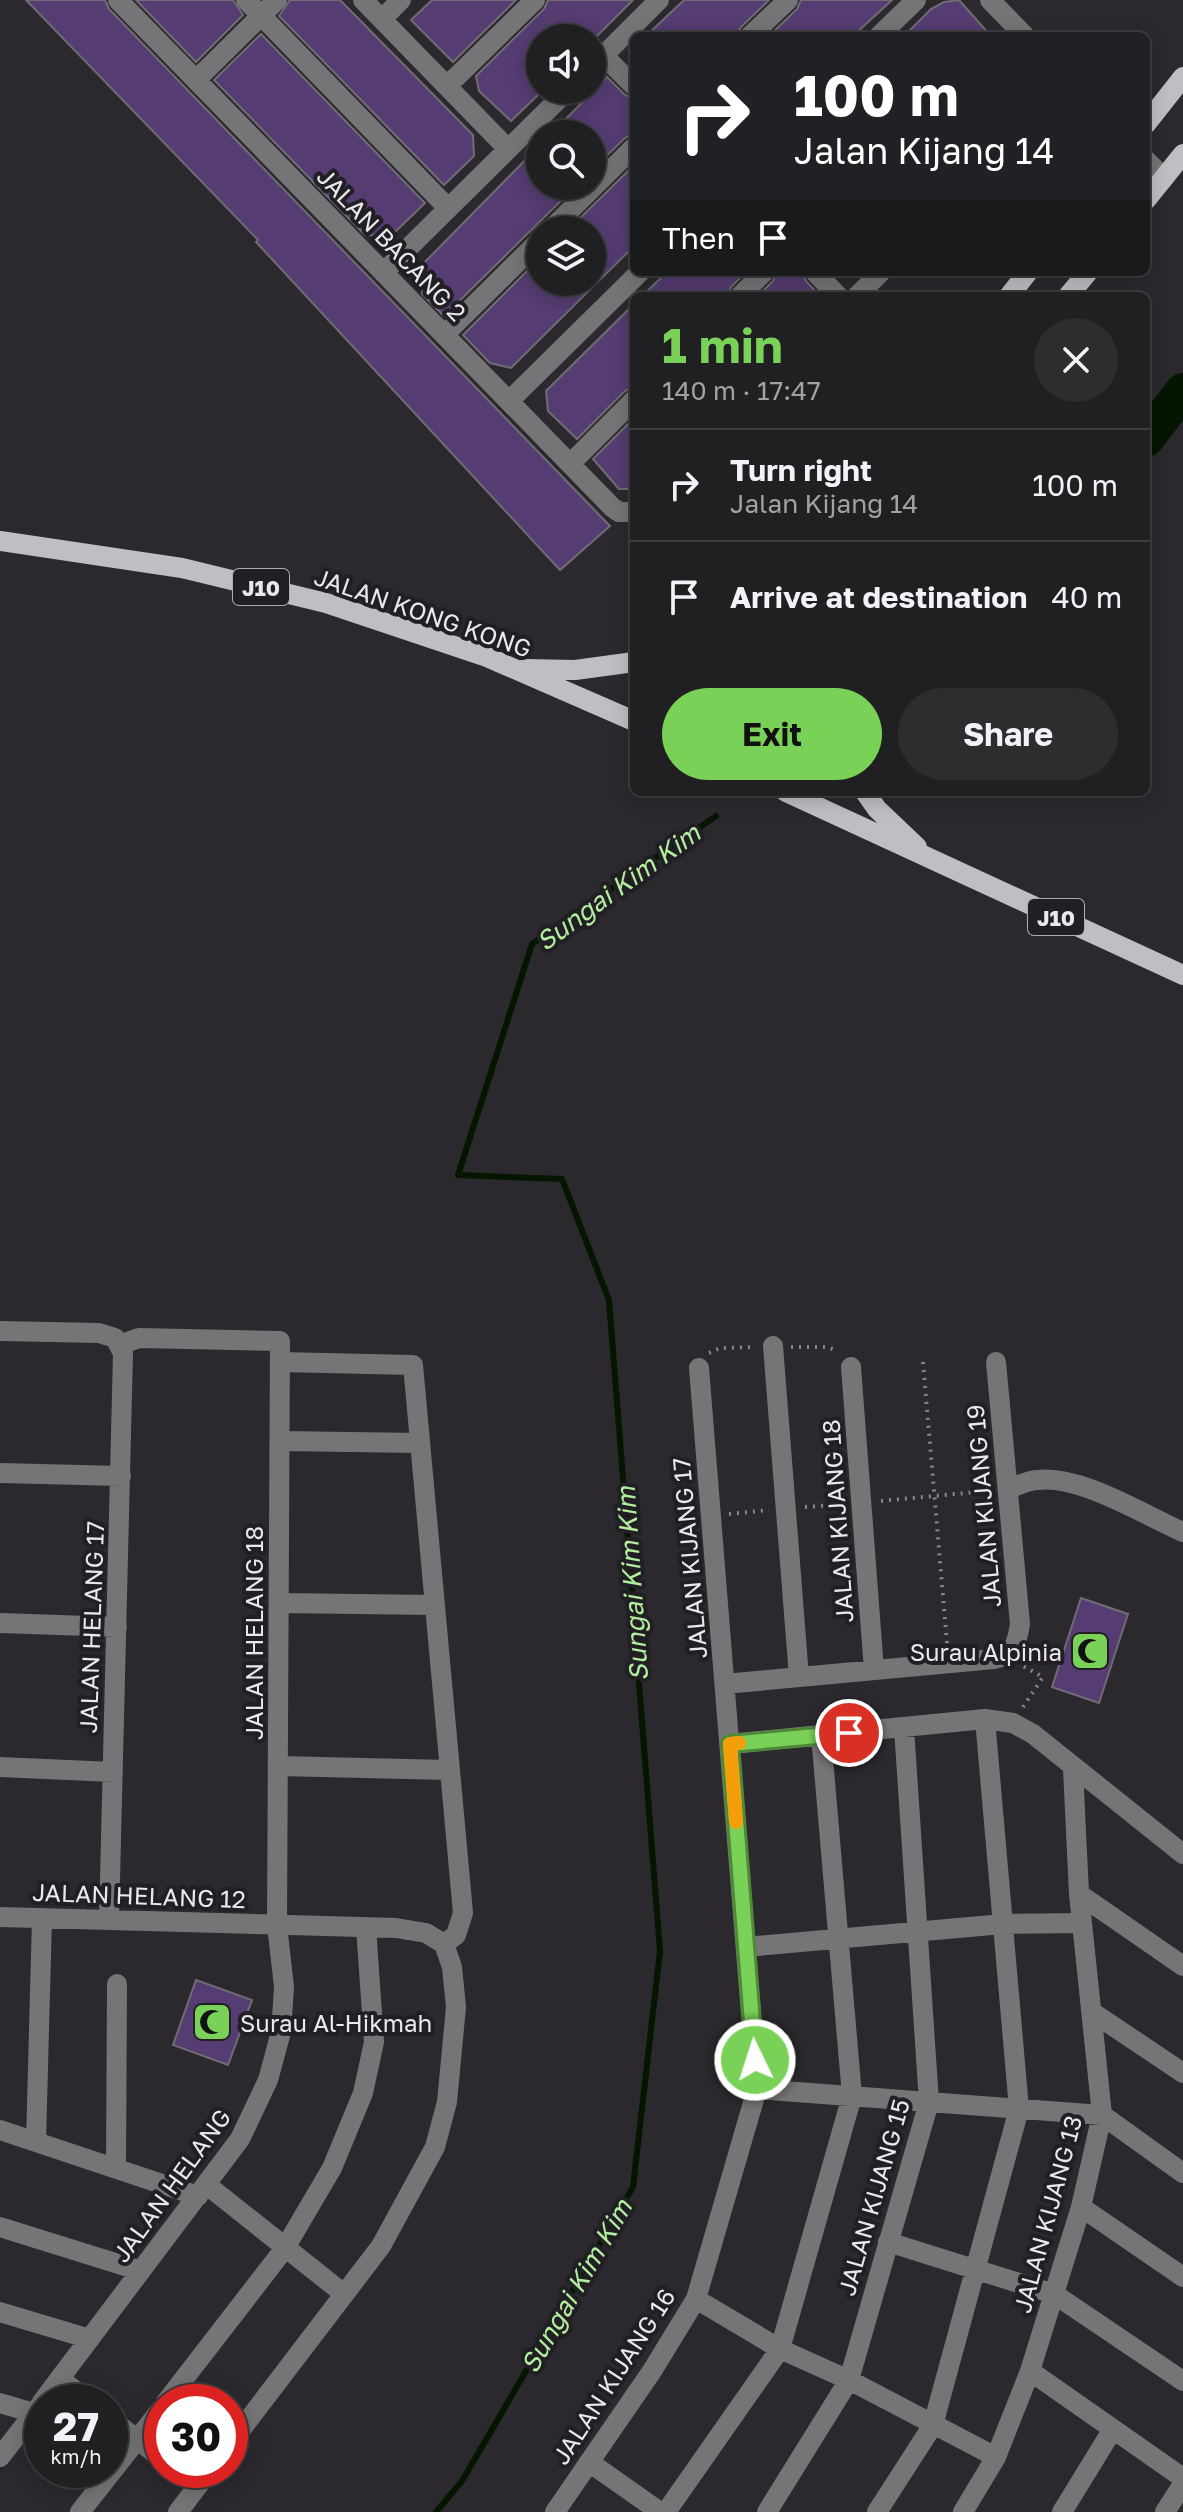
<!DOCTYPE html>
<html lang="en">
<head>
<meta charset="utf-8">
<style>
  body { margin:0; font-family:"Golos Text",sans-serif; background:#2d2c2f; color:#f1f3f6; height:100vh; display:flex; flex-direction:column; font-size:30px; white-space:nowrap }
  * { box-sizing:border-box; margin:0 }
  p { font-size:26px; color:#a2a2a5 }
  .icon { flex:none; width:44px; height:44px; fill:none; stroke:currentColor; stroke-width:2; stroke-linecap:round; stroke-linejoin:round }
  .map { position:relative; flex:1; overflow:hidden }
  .drawer { position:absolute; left:630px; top:292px; width:520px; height:504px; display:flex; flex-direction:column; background:#201f22; border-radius:12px; box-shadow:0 4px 20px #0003,0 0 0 2px #3d3d40 }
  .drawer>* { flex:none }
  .banner { position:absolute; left:630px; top:32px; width:520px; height:244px; border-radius:12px; box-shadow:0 4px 20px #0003,0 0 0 2px #3d3d40; background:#202124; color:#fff; overflow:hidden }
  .buttons { position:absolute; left:526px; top:24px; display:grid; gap:16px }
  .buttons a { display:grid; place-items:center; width:80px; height:80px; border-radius:50%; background:#201f22; box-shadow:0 4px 20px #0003,0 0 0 2px #3d3d40; font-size:40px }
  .speed { position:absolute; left:24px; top:2384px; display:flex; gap:16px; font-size:40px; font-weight:700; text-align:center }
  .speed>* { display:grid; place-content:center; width:104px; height:104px; border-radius:50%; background:#201f22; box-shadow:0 4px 20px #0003,0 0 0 2px #3d3d40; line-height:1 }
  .speed small { font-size:20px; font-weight:400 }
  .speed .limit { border:12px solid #d22; background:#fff; color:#111 }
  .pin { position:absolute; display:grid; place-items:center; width:68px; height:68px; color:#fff; margin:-34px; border:4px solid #fff; border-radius:50%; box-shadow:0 2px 8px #0007 }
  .me { position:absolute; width:88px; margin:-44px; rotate:356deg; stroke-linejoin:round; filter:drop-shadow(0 0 6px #0008) }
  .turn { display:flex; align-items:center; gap:28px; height:168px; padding:0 32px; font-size:36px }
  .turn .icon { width:104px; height:104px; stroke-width:2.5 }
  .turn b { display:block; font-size:56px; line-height:68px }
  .then { display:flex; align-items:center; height:76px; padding:0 32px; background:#0003; gap:16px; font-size:30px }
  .round { display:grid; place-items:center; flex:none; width:84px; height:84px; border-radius:42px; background:#2d2c2f }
  .head { display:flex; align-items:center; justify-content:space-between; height:136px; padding:0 32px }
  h1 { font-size:48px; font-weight:700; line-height:60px; color:#79d157 }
  .primary-button { display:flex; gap:16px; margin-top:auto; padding:16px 32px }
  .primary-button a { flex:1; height:92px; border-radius:48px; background:#79d157; color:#111; font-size:32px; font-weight:700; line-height:92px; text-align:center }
  .primary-button a+a { background:#2d2c2f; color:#f1f3f6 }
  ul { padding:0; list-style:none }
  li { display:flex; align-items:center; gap:24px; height:112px; padding:0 32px; border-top:2px solid #3d3d40 }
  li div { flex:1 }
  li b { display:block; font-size:30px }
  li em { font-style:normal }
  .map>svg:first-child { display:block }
</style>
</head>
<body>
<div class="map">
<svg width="1183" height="2512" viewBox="0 0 1183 2512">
  <rect width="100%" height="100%" fill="#2b292d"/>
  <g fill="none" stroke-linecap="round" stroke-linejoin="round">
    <!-- stream -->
    <path stroke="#041500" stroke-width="6" d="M436,2512l26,-31 171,-294 27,-236 -51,-651 -47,-121 -104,-4 74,-231 184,-128"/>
    <!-- river -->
    <path stroke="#041500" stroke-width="36" d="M1146,439l37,-48"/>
  </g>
  <!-- building -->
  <path fill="#553c72" stroke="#6f6d73" stroke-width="2" d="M26,0h79l4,9 501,517 -50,44 -304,-328 2,-2z
    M136,0h97l10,15 -47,47z
    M290,0h50l133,135 1,21 -30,29 -165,-169z
    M432,0h84l-63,62 -42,-42z
    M548,0h85l-38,38h-55v55l-29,28 -32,-30 -3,-15 68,-67z
    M684,0h85l-28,27 -4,9h-91z
    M801,0h91l-39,36h-84l28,-27z
    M959,0l32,36h-87l27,-27 13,-7z
    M261,34l164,169 -34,33 -26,-1 -151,-155z
    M607,77l18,18 9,4v35l-9,4 -33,32v-36h-41z
    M540,145v41h36l-132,130 -22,-22 -1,-28z
    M634,165v81l-123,122 -21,-5 -27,-28 77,-77v24h52v-52h-24z
    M667,272h79l-15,15 -4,9h-85z
    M777,272h25l4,9 14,15h-62l15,-15z
    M634,304v83l-9,4 -48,48 -29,-28 -2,-20z
    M634,418v71h-15l-26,-30z
    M1081,1598l47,16 -29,89 -47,-16z
    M196,1980l56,20 -24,65 -55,-20z"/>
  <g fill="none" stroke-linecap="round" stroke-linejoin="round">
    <!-- path -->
    <path stroke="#89878b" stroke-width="4" stroke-dasharray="2 6" stroke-linecap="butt" d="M791,1347h36l11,4
      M709,1353l11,-5 35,-1
      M923,1362l24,281
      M881,1501l107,-10
      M805,1507l39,-3
      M729,1514l40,-4
      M1023,1707l20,-30 -20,-11"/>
    <!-- minor -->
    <path stroke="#757476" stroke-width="20" d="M118,0l494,507 7,5h15
      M246,0l202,208
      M363,0l145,149
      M990,0l35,36
      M382,19l19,-19
      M750,36l38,-36
      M879,36l37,-36
      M603,55l31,31
      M592,67l67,-67
      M196,80l81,-80
      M447,86l88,-86
      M1146,160l18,18
      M550,230l84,-83
      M384,272l184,-182
      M815,272l23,24
      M740,296l24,-24
      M857,296l24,-24
      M444,335l96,-95
      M509,401l131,-129
      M570,464l64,-64
      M0,1331l99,2 16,5 8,15 -14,567
      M773,1346l26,331
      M280,1362l133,3 50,548 -7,22 -12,9
      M851,1367l23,303
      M280,1441l140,2
      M0,1473l121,3
      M1008,1489c9,-3 20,-9 30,-9 43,-5 106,35 145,52
      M279,1603l156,2
      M0,1623l117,4
      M725,1684l269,-25c20,-4 23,-16 26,-35l-24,-262
      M730,1744l255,-25 28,4 20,11 150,120
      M278,1766l171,4
      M0,1767l113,5
      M1079,1894l104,72
      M0,1917l396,11 30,5 18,11
      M746,1947l257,-23 79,-1
      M1092,2012l91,61
      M757,2089l345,26 81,58
      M0,2130l198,66
      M36,2142l6,-224
      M116,2169l1,-185
      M207,2185l137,109
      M1081,2207l102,70
      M0,2227l141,44
      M888,2242l166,52 129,87
      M696,2299l84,50 69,31 147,77
      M0,2312l90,27
      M1030,2371l153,107
      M60,2379l30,23
      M42,2402l198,-263 28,-59 13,-48 3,-45 -7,-62 3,-584 -141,-3 -20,7
      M166,2402l119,-154 47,-80 31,-75 11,-51 -8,-115
      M0,2403l34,10
      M110,2418l52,41
      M230,2444l151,-198 54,-99 12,-45 9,-95 -4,-40 -8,-23
      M0,2457l42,-54
      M589,2462l71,50
      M176,2470l21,17
      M80,2512l82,-104
      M178,2512l32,-42
      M555,2512l97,-141 44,-72 61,-210 -58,-721
      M666,2512l114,-163 72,-253 -31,-361
      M767,2512l82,-132 80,-278 -25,-374
      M877,2512l56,-87 86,-316 -34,-390
      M963,2512l33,-55 34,-86 51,-164 21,-92 -23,-221 -6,-125
      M1062,2512l51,-83
      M1165,2512l18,-28"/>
    <!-- major -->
    <path stroke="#c0bec3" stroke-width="20" d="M1146,124l37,-47
      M1146,200l37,-46
      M1009,296l19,-24
      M1068,296l20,-24
      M0,541l182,27 144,35 161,54 147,64
      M525,669l50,1 59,-8
      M786,792l397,183
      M865,792l12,17 40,38"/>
  </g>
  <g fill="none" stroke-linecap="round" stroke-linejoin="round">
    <defs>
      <path id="route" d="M755,2060l-25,-316 119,-11"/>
    </defs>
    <!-- route casing -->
    <use href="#route" stroke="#4f8839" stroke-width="20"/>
    <!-- route -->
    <use href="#route" stroke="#79d157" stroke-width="14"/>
    <!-- slow -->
    <path stroke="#f59e0b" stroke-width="14" d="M736,1822l-6,-78 9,-1"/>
  </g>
  <!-- icons -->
  <defs>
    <symbol id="mosque-square" viewBox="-11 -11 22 22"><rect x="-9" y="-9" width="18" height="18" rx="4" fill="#79d157" stroke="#211f24"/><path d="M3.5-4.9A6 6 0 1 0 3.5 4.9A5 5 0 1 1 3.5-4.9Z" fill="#111"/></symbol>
  </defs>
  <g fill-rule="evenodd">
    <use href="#mosque-square" x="1068" y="1629" width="44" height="44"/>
    <use href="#mosque-square" x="190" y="2000" width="44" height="44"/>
  </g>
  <g text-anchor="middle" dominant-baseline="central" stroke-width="8" stroke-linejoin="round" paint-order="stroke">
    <!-- shield labels -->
    <g fill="#211f24" stroke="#adacaf" stroke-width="2">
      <rect x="233" y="569" width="56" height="36" rx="6"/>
      <rect x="1028" y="899" width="56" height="36" rx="6"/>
    </g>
    <g font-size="22" font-weight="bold" fill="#e9e8eb">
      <text x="261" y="587">J10</text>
      <text x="1056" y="917">J10</text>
    </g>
    <!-- street labels -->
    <g font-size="24" fill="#e9e8eb" stroke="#211f24">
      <text transform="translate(392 244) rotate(46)">JALAN BACANG 2</text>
      <text transform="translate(423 612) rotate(19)">JALAN KONG KONG</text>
      <text transform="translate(983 1506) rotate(-95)">JALAN KIJANG 19</text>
      <text transform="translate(837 1521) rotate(-94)">JALAN KIJANG 18</text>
      <text transform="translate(689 1558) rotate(-95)">JALAN KIJANG 17</text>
      <text transform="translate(91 1627) rotate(-88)">JALAN HELANG 17</text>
      <text transform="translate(253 1633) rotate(-90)">JALAN HELANG 18</text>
      <text transform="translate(139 1895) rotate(2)">JALAN HELANG 12</text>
      <text transform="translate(171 2185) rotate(-54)">JALAN HELANG</text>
      <text transform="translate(873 2197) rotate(-74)">JALAN KIJANG 15</text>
      <text transform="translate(1047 2214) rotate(-75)">JALAN KIJANG 13</text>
      <text transform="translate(613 2376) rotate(-57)">JALAN KIJANG 16</text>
    </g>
    <!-- poi labels -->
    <g font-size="24" fill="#e9e8eb" stroke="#211f24" text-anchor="end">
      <text x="1062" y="1651">Surau Alpinia</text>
      <text x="240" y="2022" text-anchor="start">Surau Al-Hikmah</text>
    </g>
    <!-- water labels -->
    <g font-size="26" font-style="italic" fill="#b3ee9f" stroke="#211f24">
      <text transform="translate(618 887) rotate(-36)">Sungai Kim Kim</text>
      <text transform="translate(632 1584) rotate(-94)">Sungai Kim Kim</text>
      <text transform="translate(576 2286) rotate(-60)">Sungai Kim Kim</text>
    </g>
  </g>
</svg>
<div class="buttons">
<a><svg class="icon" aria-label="sound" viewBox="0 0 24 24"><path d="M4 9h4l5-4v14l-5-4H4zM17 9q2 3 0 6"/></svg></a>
<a><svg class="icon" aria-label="search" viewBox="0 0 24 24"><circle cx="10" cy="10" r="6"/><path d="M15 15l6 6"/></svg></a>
<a><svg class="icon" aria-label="layers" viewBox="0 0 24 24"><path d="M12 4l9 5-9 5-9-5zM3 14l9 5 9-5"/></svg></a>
</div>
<div class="speed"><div>27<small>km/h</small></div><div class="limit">30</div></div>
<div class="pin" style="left:849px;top:1733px;background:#d93025"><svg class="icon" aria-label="arrive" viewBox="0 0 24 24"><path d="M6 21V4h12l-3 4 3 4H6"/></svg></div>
<svg class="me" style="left:755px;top:2060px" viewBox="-20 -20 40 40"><circle r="17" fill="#79d157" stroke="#fff" stroke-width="3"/><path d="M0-11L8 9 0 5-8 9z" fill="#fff"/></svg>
<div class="banner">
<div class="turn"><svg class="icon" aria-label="right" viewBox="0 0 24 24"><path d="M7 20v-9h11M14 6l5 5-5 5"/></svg><div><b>100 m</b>Jalan Kijang 14</div></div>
<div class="then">Then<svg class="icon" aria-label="arrive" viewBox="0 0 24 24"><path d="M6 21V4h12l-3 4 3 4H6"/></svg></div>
</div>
<section class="drawer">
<div class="head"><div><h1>1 min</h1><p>140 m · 17:47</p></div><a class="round"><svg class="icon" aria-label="close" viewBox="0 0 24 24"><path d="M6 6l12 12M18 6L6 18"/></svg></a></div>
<ul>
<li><svg class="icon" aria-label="right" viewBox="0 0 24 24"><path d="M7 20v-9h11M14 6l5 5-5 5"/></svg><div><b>Turn right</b><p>Jalan Kijang 14</p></div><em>100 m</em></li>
<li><svg class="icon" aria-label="arrive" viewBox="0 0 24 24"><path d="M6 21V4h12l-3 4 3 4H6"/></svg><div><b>Arrive at destination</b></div><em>40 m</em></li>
</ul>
<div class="primary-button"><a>Exit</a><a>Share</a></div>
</section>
</div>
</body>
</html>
